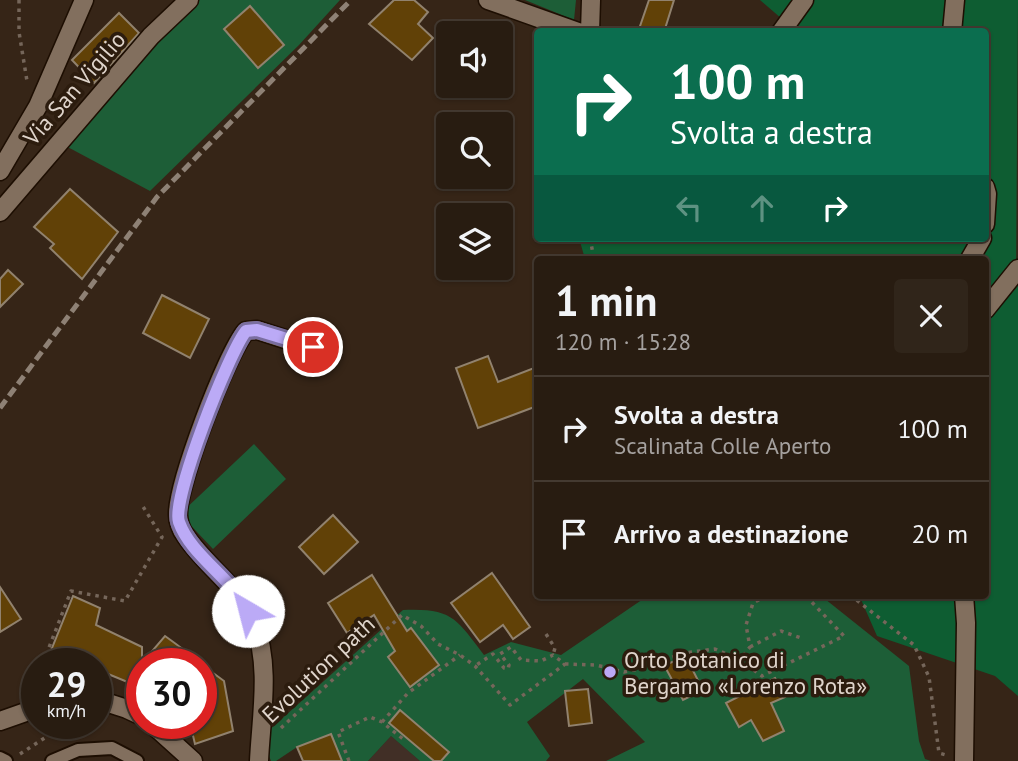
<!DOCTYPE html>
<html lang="it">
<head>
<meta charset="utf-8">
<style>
  body { margin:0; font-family:"PT Sans",sans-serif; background:#30251a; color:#f1f3f6; height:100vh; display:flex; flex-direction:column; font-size:26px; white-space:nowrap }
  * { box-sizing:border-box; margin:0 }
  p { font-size:23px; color:#a5a19f }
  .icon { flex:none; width:38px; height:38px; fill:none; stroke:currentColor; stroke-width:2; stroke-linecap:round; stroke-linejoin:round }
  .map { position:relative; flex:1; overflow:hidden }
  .details { position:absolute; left:534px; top:256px; width:455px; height:343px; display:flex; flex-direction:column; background:#281c11; border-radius:7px; box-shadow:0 2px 5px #0004,0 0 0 2px #443a31 }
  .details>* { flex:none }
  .hud { position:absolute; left:534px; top:28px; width:455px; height:214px; border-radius:7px; box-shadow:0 2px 5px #0004,0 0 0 2px #443a31; background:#0b6e4f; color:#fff; overflow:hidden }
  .buttons { position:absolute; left:436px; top:21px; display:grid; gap:14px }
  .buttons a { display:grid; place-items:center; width:77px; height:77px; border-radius:7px; background:#281c11; box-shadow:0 2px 5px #0004,0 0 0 2px #443a31; font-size:35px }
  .speed { position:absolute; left:21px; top:648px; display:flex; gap:14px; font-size:35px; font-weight:700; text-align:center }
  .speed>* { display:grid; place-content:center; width:91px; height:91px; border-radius:50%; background:#281c11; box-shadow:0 2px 5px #0004,0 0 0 2px #443a31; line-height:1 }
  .speed small { font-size:18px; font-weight:400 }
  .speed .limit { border:10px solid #d22; background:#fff; color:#111 }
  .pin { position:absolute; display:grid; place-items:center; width:60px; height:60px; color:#fff; margin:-30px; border:4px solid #fff; border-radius:50%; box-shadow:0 2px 7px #0007 }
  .me { position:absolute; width:77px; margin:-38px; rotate:323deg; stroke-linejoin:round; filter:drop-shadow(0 0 5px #0008) }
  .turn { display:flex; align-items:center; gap:24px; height:147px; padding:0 21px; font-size:32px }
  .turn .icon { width:91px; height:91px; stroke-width:2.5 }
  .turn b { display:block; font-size:49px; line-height:60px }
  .lanes { display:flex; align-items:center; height:66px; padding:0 21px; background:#0003; justify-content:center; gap:35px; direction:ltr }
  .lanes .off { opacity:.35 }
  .round { display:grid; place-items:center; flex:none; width:74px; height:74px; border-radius:7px; background:#30251a }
  .head { display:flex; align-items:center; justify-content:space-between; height:119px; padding:0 21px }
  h1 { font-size:42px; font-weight:800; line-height:52px }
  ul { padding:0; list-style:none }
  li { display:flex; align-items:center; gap:21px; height:105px; padding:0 21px; border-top:2px solid #443a31 }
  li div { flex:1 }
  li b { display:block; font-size:26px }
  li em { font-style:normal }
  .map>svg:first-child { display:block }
</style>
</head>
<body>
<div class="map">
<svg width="1018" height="761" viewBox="0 0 1018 761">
  <rect width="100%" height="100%" fill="#362517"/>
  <!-- education -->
  <path fill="#412f26" d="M391,736l29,25h-52z"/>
  <!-- green -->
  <path fill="#1d5e37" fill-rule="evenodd" d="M199,0h141l-41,45 -149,146 -88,-47 92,-103z
    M525,0h51l-2,20z
    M254,444l32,35 -73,70 -33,-35z
    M649,595h171l89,71 10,75 6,18 6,2h-325l39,-19 -62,-63 -56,43 23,34 -4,5h-126l-29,-25 -23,25h-26l-12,-27 -33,13 -21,14h-5l-5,-13v-15l137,-123c49,-2 53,8 81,45l27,-13 50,13zM411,628l28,37 -29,22 -22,-30 7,-6 -5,-8z"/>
  <!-- forest -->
  <path fill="#0e5d32" d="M760,0h258l-2,283 2,1v412l-23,-20 -118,-40 -18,-41h126v-336h-400l-6,-21h406v-206l-189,-1z"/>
  <!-- building -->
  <path fill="#614107" stroke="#91826e" stroke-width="2" d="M394,0h20l14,12 -10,12 15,14 -21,22 -43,-36z
    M649,0h25l-10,32h-26z
    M250,6l34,39 -26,23 -34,-39z
    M119,13l20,20 -45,50 -22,-23z
    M70,189l48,43 -36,47 -32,-31 4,-4 -20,-17z
    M8,270l15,14 -23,23v-28z
    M162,295l47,24 -19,39 -47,-25z
    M488,356l10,26 36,-14 3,10v28l-59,22 -22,-60z
    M333,515l25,27 -34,32 -25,-27z
    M492,573l38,54 -17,12 -10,-14 -23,17 -29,-39z
    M372,575l35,56 4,-3 28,37 -29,22 -22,-30 7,-6 -21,-36 -27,18 -19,-30z
    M0,587l21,32 -21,13z
    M73,596l27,12 -4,17 46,22v41l-46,-19v-6h-50z
    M165,636l11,8 25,19h-59z
    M686,657l17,33 -20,10 -19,-35z
    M201,664l23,17 9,50 -38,13 -5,-21h11z
    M775,678l10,19 -14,6 13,28 -21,10 -12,-21 -12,7 -13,-24z
    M588,689l4,34 -23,3 -4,-35z
    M400,710l49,42 -8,9h-7l-45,-38z
    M331,734l11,27h-39l-6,-14z"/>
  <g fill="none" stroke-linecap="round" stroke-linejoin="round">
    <defs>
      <path id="service" d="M0,758l6,3
        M52,761l26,-11 34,-2 25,13"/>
      <path id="minor" d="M488,0l90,32
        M590,32l1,-32
        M781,32l23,-32
        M952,32l3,-32
        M0,171l38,-65 46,-106
        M985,187l2,7 -2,30
        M0,212l151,-176 38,-36
        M970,259l12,-21
        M985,310l33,-41
        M96,699l31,10 15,7
        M0,721l37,-13
        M151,723l42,38
        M259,761c2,-44 12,-96 -5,-138 -14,-36 -48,-56 -69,-88 -4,-5 -7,-14 -7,-20 -1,-30 48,-161 68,-184l11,-1 71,23
        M964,761l2,-138 -2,-28"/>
    </defs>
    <!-- service casing -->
    <use href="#service" stroke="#1d0e02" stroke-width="16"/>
    <!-- minor casing -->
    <use href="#minor" stroke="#1d0e02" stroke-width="21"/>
    <!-- path -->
    <path stroke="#75665a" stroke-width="3.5" stroke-dasharray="3.5 5" stroke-linecap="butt" d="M19,0v32l8,49
      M590,238l4,21
      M850,595l64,50 15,32 10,76 7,2
      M546,634l9,14 -2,7
      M750,647l31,-16 23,8
      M740,660l22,16 82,-40 -39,-41
      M43,663l28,-72 54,10 37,-64 -20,-32
      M565,664l31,1 28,7 15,-3 45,-16 31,-4 25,11 10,-13 -4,-22 7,-22 15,-8
      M382,722l26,-29 52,-38
      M281,728l121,-113 19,11 17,18 22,11 15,11 35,39 55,-41 -12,-9 -12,6 -20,-1 -10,-13 -11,7 9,11 -1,4 -4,-1 -11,-14 -18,12
      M20,754l43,-28 17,-3
      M349,761l-11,-29 32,-15 12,5 21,17"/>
    <!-- service -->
    <use href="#service" stroke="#826f5e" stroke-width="12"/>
    <!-- minor -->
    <use href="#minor" stroke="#826f5e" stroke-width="18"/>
    <!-- rail -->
    <path stroke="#8e8175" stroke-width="5" stroke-dasharray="10 5" stroke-linecap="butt" d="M0,408l157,-211 194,-197"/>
  </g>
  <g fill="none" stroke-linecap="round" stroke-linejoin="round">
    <defs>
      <path id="route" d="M248,611c-16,-33 -57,-55 -69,-89 -8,-23 50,-170 67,-191l11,-1 56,17"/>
    </defs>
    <!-- route casing -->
    <use href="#route" stroke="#7a6ea0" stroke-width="18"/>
    <!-- route -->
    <use href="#route" stroke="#bbaaf6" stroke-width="12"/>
  </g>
  <!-- markers -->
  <circle fill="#bbaaf6" stroke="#2c1c0e" stroke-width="2.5" cx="610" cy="672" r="7"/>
  <g text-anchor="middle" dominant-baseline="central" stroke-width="7" stroke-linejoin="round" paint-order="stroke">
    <!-- street labels -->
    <g font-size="23" fill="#dfd4cb" stroke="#2c1c0e">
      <text transform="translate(74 88) rotate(-49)">Via San Vigilio</text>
      <text transform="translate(318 669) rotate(-43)">Evolution path</text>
    </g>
    <!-- poi labels -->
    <g font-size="23" fill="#dfd4cb" stroke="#2c1c0e" text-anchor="start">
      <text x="624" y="659">Orto Botanico di<tspan x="624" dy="26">Bergamo «Lorenzo Rota»</tspan></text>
    </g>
  </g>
</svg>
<div class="buttons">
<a><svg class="icon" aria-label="sound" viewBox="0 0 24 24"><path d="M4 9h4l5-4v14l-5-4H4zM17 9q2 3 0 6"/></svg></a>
<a><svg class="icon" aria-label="search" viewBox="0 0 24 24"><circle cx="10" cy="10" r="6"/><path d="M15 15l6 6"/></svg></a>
<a><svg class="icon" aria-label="layers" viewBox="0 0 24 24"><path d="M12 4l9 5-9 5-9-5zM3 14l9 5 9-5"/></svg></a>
</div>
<div class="speed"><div>29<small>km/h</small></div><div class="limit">30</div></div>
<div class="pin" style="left:313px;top:347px;background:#d93025"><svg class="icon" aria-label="arrive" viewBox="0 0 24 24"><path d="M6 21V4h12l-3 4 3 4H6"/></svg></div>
<svg class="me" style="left:248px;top:611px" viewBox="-20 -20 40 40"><circle r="19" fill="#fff"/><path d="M0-13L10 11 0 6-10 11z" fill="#bbaaf6"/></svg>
<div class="hud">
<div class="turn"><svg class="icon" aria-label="right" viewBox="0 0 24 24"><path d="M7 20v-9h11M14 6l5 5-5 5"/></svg><div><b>100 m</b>Svolta a destra</div></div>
<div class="lanes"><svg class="icon off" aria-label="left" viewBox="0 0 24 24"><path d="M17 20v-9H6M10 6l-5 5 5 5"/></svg><svg class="icon off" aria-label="ahead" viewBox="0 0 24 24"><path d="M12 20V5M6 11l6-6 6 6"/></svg><svg class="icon" aria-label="right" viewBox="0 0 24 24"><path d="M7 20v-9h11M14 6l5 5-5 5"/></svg></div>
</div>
<section class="details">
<div class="head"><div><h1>1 min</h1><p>120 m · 15:28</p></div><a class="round"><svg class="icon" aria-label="close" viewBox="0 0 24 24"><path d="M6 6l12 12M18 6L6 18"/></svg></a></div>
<ul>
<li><svg class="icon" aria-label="right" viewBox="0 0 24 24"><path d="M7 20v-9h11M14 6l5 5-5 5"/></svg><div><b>Svolta a destra</b><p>Scalinata Colle Aperto</p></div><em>100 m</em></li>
<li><svg class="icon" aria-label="arrive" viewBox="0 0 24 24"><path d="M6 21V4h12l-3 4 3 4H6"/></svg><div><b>Arrivo a destinazione</b></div><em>20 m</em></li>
</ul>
</section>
</div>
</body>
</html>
